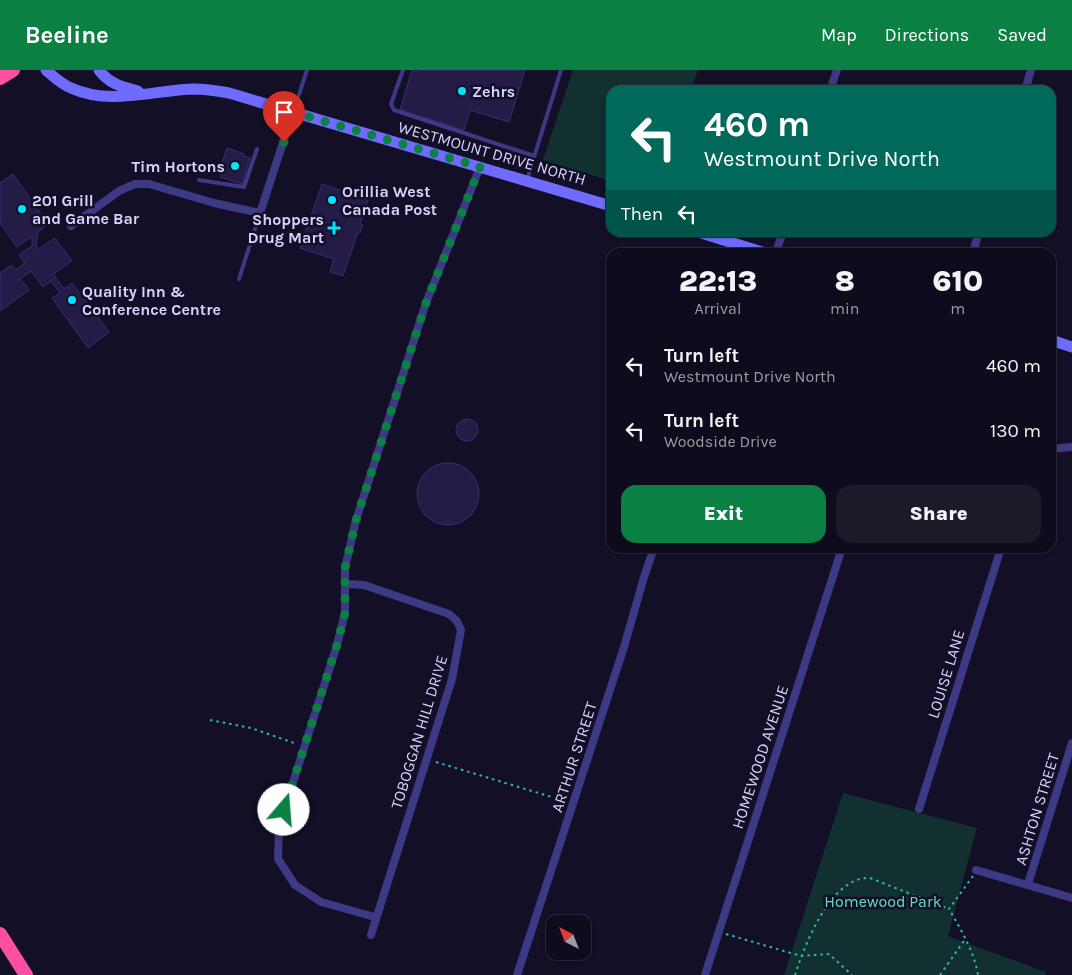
<!DOCTYPE html>
<html lang="en">
<head>
<meta charset="utf-8">
<style>
  body { margin:0; font-family:Karla,sans-serif; background:#1c1929; color:#f1f3f6; height:100vh; display:flex; flex-direction:column; font-size:19px; white-space:nowrap }
  * { box-sizing:border-box; margin:0 }
  p { font-size:16px; color:#9b9ba3 }
  .icon { flex:none; width:28px; height:28px; fill:none; stroke:currentColor; stroke-width:2; stroke-linecap:round; stroke-linejoin:round }
  .map { position:relative; flex:1; overflow:hidden }
  .sheet { position:absolute; left:606px; top:178px; width:450px; height:305px; display:flex; flex-direction:column; background:#0e0b1c; border-radius:15px; box-shadow:0 1px 4px #0004,0 0 0 1px #2e2b3b }
  .sheet>* { flex:none }
  .guide { position:absolute; left:606px; top:15px; width:450px; height:152px; border-radius:15px; box-shadow:0 1px 4px #0004,0 0 0 1px #2e2b3b; background:#00695c; color:#fff; overflow:hidden }
  .needle { width:32px; rotate:318deg }
  .fabs { position:absolute; left:546px; top:845px; display:grid; gap:10px }
  .fabs a { display:grid; place-items:center; width:45px; height:45px; border-radius:10px; background:#0e0b1c; box-shadow:0 1px 4px #0004,0 0 0 1px #2e2b3b; font-size:25px }
  .pin { position:absolute; display:grid; place-items:center; width:42px; height:42px; color:#fff; margin:-51px -21px; border-radius:50% 50% 50% 0; rotate:-45deg; box-shadow:0 0 5px #0007 }
  .pin .icon { rotate:45deg }
  .me { position:absolute; width:55px; margin:-28px; rotate:18deg; stroke-linejoin:round; filter:drop-shadow(0 0 4px #0008) }
  .turn { display:flex; align-items:center; gap:18px; height:105px; padding:0 15px; font-size:22px }
  .turn .icon { width:65px; height:65px; stroke-width:2.5 }
  .turn b { display:block; font-size:35px; line-height:42px }
  .then { display:flex; align-items:center; height:48px; padding:0 15px; background:#0003; gap:10px; font-size:19px }
  .eta { display:flex; justify-content:space-evenly; align-items:center; height:85px; text-align:center }
  .eta b { font-size:30px; font-weight:800; line-height:35px }
  .action { display:flex; gap:10px; margin-top:auto; padding:10px 15px }
  .action a { flex:1; height:58px; border-radius:15px; background:#0b8043; color:#fff; font-size:20px; font-weight:800; line-height:58px; text-align:center }
  .action a+a { background:#1c1929; color:#f1f3f6 }
  ul { padding:0; list-style:none }
  li { display:flex; align-items:center; gap:15px; height:65px; padding:0 15px }
  li div { flex:1 }
  li b { display:block; font-size:19px }
  li em { font-style:normal }
  header { display:flex; align-items:center; gap:30px; box-sizing:border-box; height:70px; padding:0 25px; background:#0b8043; color:#fff }
  header strong { font-size:24px }
  nav { display:flex; gap:28px; margin-inline-start:auto; font-size:18px }
  .map>svg:first-child { display:block }
</style>
</head>
<body>
<header>
<strong>Beeline</strong>
<nav><a>Map</a><a>Directions</a><a>Saved</a></nav>
</header>
<div class="map">
<svg width="1072" height="905" viewBox="0 0 1072 905">
  <rect width="100%" height="100%" fill="#130f26"/>
  <!-- green -->
  <path fill="#12302f" d="M573,0h125l-7,20h-80v91l-68,-21z
    M843,723l134,35 -29,108 98,36 -1,3h-261z"/>
  <!-- building -->
  <path fill="#241b47" stroke="#3b2d73" d="M412,0l6,2v-2h107l-16,52 -39,-12 -6,20 -64,-20z
    M227,78l17,6 -1,2 7,2 -8,26 -22,-7 4,-10 -3,-1z
    M13,104l35,50 -10,8 -2,13 3,4 16,-11 17,23 -19,13 11,15 8,-6 37,49 -21,16 -36,-50 8,-5 -9,-12 -8,6 -12,-16 -11,8 9,11 -29,21v-38l12,-8 4,5 9,-7 -6,-8 13,-9v-10l-15,11 -17,-24v-40z
    M322,114l46,16 -8,24 3,1 -3,8 -2,-1 -15,44 -13,-4 4,-13 -34,-11z
    M456 360a11 11 0 1 1 22 0a11 11 0 1 1-22 0Z
    M417 424a31 31 0 1 1 62 0a31 31 0 1 1-62 0Z"/>
  <g fill="none" stroke-linecap="round" stroke-linejoin="round">
    <!-- path -->
    <path stroke="#2fb8b0" stroke-width="2" stroke-dasharray="2.5 4" stroke-linecap="butt" d="M210,650l41,8 46,16
      M436,692l129,39
      M973,806l-24,33c12,21 25,42 29,66
      M726,864l75,22 28,-2 23,21
      M795,905c10,-31 36,-99 75,-97l79,31
      M940,905l26,-37"/>
    <!-- lane -->
    <path stroke="#3d3a85" stroke-width="4" d="M403,0l-12,34 3,6 140,46
      M294,40l13,-40
      M199,110l45,7 13,-38
      M527,110l34,-110
      M239,209l21,-66"/>
    <!-- street -->
    <path stroke="#3d3a85" stroke-width="8" d="M830,20l7,-20
      M1025,20l6,-20
      M71,156l48,-35 16,-7h14l65,19 46,10 33,-101
      M776,182l7,-20
      M973,182l6,-20
      M1051,379l21,-2
      M346,514l18,1 85,29 8,7 4,9 -9,49 -81,256
      M919,739l82,-261
      M976,800l96,28
      M1028,814l44,-141
      M375,847l-54,-15 -26,-17 -17,-26 1,-33 58,-181 8,-32v-45l11,-48 70,-217 54,-136
      M517,905l107,-328 20,-70 10,-29
      M705,905l137,-427"/>
    <!-- secondary -->
    <path stroke="#6f6bff" stroke-width="11" d="M46,0c8,7 15,14 25,18 39,18 83,2 123,1 12,0 24,2 35,4l382,113
      M99,0c10,14 23,17 39,21
      M698,162l64,20
      M1051,270l21,7"/>
    <!-- highway -->
    <path stroke="#ff4fa3" stroke-width="14" d="M0,8l13,-8
      M0,864l26,41"/>
  </g>
  <g fill="none" stroke-linecap="round" stroke-linejoin="round">
    <!-- route -->
    <path stroke="#0b8043" stroke-width="9" stroke-dasharray="0 16.2" d="M284,72l9,-30 187,55 -54,136 -70,217 -11,48v45l-8,32 -53,165"/>
  </g>
  <!-- markers -->
  <g fill="#00e5ff" stroke="#130f26" stroke-width="2">
    <circle cx="462" cy="21" r="5"/>
    <circle cx="235" cy="96" r="5"/>
    <circle cx="332" cy="130" r="5"/>
    <circle cx="22" cy="139" r="5"/>
    <path d="M331.5 150.5h5v5h5v5h-5v5h-5v-5h-5v-5h5z"/>
    <circle cx="72" cy="230" r="5"/>
  </g>
  <g text-anchor="middle" dominant-baseline="central" stroke-width="5" stroke-linejoin="round" paint-order="stroke">
    <!-- poi labels -->
    <g font-size="16" font-weight="bold" fill="#d9d4ff" stroke="#130f26" text-anchor="start">
      <text x="472" y="21">Zehrs</text>
      <text x="225" y="96" text-anchor="end">Tim Hortons</text>
      <text x="342" y="121">Orillia West<tspan x="342" dy="18">Canada Post</tspan></text>
      <text x="32" y="130">201 Grill<tspan x="32" dy="18">and Game Bar</tspan></text>
      <text x="324" y="149" text-anchor="end">Shoppers<tspan x="324" dy="18">Drug Mart</tspan></text>
      <text x="82" y="221">Quality Inn &amp;<tspan x="82" dy="18">Conference Centre</tspan></text>
    </g>
    <!-- street labels -->
    <g font-size="16" fill="#d9d4ff" stroke="#130f26">
      <text transform="translate(492 83) rotate(16)">WESTMOUNT DRIVE NORTH</text>
      <text transform="translate(946 604) rotate(-73)">LOUISE LANE</text>
      <text transform="translate(419 662) rotate(-73)">TOBOGGAN HILL DRIVE</text>
      <text transform="translate(574 687) rotate(-72)">ARTHUR STREET</text>
      <text transform="translate(760 687) rotate(-72)">HOMEWOOD AVENUE</text>
      <text transform="translate(1037 739) rotate(-73)">ASHTON STREET</text>
    </g>
    <!-- park labels -->
    <g font-size="16" fill="#5fe0c0" stroke="#130f26">
      <text x="883" y="831">Homewood Park</text>
    </g>
  </g>
</svg>
<div class="fabs">
<a><svg class="needle" viewBox="-14 -14 28 28"><path d="M0-13l5 13h-10z" fill="#e53935"/><path d="M0 13l5-13h-10z" fill="#9b9ba3"/></svg></a>
</div>
<div class="pin" style="left:284px;top:72px;background:#d93025"><svg class="icon" aria-label="arrive" viewBox="0 0 24 24"><path d="M6 21V4h12l-3 4 3 4H6"/></svg></div>
<svg class="me" style="left:284px;top:740px" viewBox="-20 -20 40 40"><circle r="19" fill="#fff"/><path d="M0-13L10 11 0 6-10 11z" fill="#0b8043"/></svg>
<div class="guide">
<div class="turn"><svg class="icon" aria-label="left" viewBox="0 0 24 24"><path d="M17 20v-9H6M10 6l-5 5 5 5"/></svg><div><b>460 m</b>Westmount Drive North</div></div>
<div class="then">Then<svg class="icon" aria-label="left" viewBox="0 0 24 24"><path d="M17 20v-9H6M10 6l-5 5 5 5"/></svg></div>
</div>
<section class="sheet">
<div class="eta">
<div><b>22:13</b><p>Arrival</p></div>
<div><b>8</b><p>min</p></div>
<div><b>610</b><p>m</p></div>
</div>
<ul>
<li><svg class="icon" aria-label="left" viewBox="0 0 24 24"><path d="M17 20v-9H6M10 6l-5 5 5 5"/></svg><div><b>Turn left</b><p>Westmount Drive North</p></div><em>460 m</em></li>
<li><svg class="icon" aria-label="left" viewBox="0 0 24 24"><path d="M17 20v-9H6M10 6l-5 5 5 5"/></svg><div><b>Turn left</b><p>Woodside Drive</p></div><em>130 m</em></li>
</ul>
<div class="action"><a>Exit</a><a>Share</a></div>
</section>
</div>
</body>
</html>
